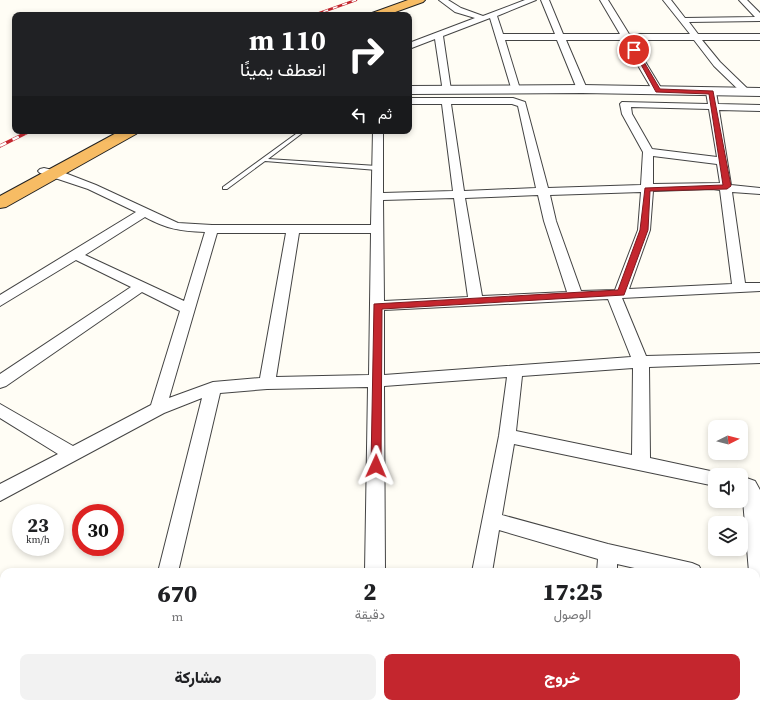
<!DOCTYPE html>
<html lang="ar">
<head>
<meta charset="utf-8">
<style>
  body { margin:0; font-family:"Source Serif 4",Vazirmatn,serif; background:#f2f2f2; color:#202124; direction:rtl; height:100vh; display:flex; flex-direction:column; font-size:15px; white-space:nowrap }
  * { box-sizing:border-box; margin:0 }
  p { font-size:13px; color:#757577 }
  .icon { flex:none; width:22px; height:22px; fill:none; stroke:currentColor; stroke-width:2; stroke-linecap:round; stroke-linejoin:round }
  .map { position:relative; flex:1; overflow:hidden; direction:ltr }
  .side { position:absolute; left:0px; top:568px; width:760px; height:140px; display:flex; flex-direction:column; background:#fff; border-radius:12px 12px 0 0; box-shadow:0 2px 6px #0003; direction:rtl }
  .side>* { flex:none }
  .top-card { position:absolute; left:12px; top:12px; width:400px; height:122px; border-radius:8px; box-shadow:0 2px 6px #0003; direction:rtl; background:#202124; color:#fff; overflow:hidden }
  .needle { width:26px; rotate:84deg }
  .tools { position:absolute; left:708px; top:420px; display:grid; gap:8px }
  .tools a { display:grid; place-items:center; width:40px; height:40px; border-radius:8px; background:#fff; box-shadow:0 2px 6px #0003; font-size:20px }
  .speed { position:absolute; left:12px; top:504px; display:flex; gap:8px; font-size:20px; font-weight:700; text-align:center }
  .speed>* { display:grid; place-content:center; width:52px; height:52px; border-radius:50%; background:#fff; box-shadow:0 2px 6px #0003; line-height:1 }
  .speed small { font-size:10px; font-weight:400 }
  .speed .limit { border:6px solid #d22; background:#fff; color:#111 }
  .pin { position:absolute; display:grid; place-items:center; width:34px; height:34px; color:#fff; margin:-17px; border:2px solid #fff; border-radius:50%; box-shadow:0 1px 4px #0007 }
  .me { position:absolute; width:44px; margin:-22px; rotate:1deg; stroke-linejoin:round; filter:drop-shadow(0 0 3px #0008) }
  .turn { display:flex; align-items:center; gap:14px; height:84px; padding:0 20px; font-size:18px }
  .turn .icon { width:52px; height:52px; stroke-width:2.5 }
  .turn b { display:block; font-size:28px; line-height:34px }
  .then { display:flex; align-items:center; height:38px; padding:0 20px; background:#0003; gap:8px; font-size:15px }
  .eta { display:flex; justify-content:space-evenly; align-items:center; height:68px; text-align:center }
  .eta b { font-size:24px; font-weight:800; line-height:28px }
  .button { display:flex; gap:8px; margin-top:auto; padding:8px 20px }
  .button a { flex:1; height:46px; border-radius:8px; background:#c4262e; color:#fff; font-size:16px; font-weight:800; line-height:46px; text-align:center }
  .button a+a { background:#f2f2f2; color:#202124 }
  .map>svg:first-child { display:block }
</style>
</head>
<body>
<div class="map">
<svg width="760" height="708" viewBox="0 0 760 708">
  <rect width="100%" height="100%" fill="#fffdf5"/>
  <g fill="none" stroke-linecap="round" stroke-linejoin="round">
    <defs>
      <path id="service" d="M300,131h5l-37,28 109,7 3,2 -3,2 -112,-9 -38,28h-4v-2z"/>
      <path id="minor" d="M439,0h9l13,8 22,8 42,-16h11l-39,16 6,18h52l-14,-34h8l14,34h57l-20,-34h8l21,34h61l-27,-34h8l14,18 70,-1 -16,-17h8l13,13v8l-71,1 9,12h62v6h-58l18,22 31,30 -5,3 -3,-1 -29,-28 -20,-26h-62l31,51 -5,3 -5,-3 -30,-51h-57l21,49 -5,3 -5,-3 -20,-49h-52l15,49 -2,2h-6l-22,-73 -47,18 8,54 -5,3 -3,-1 -8,-53 -26,10v-6l66,-25 -20,-6z
        M711,89l5,3 2,12 42,1v6l-41,-1 12,75 29,3v6l-28,-2 13,91h15v8l-138,7 24,58 114,-3v10l-111,4 1,91 65,14 7,3h-7v11l-201,-42 -12,71 106,29 84,19 7,3 3,6h-50l-35,-8v8h-20l1,-13 -99,-29 -7,42h-20l27,-136 8,-59 -123,9 1,186h-20l3,-185 -101,2 -47,4 -42,179h-20l44,-174 -38,15 -164,88v-17l58,-30 -58,-36v-14l73,42 78,-41 29,-94 -38,-19 -136,94 -6,2v-14l131,-87 -55,-27 -76,46v-11l136,-83 -48,-23 -48,-16 -2,-2 2,-2 4,-1 21,5 31,12 82,38 34,2h159l2,-94h10v62l70,-2 -11,-87h-33v-6h104l12,4 23,86 93,-3 2,-33 -21,-38 -2,-10 2,-2 86,2 -2,-12zM451,104h61l6,2 18,82 -72,3zM631,107l78,2 8,48 -65,-8 -20,-35zM653,156l64,8 3,19 -67,1zM712,189l8,1 12,94 -103,5 21,-59 3,-39zM641,192l-3,38 -23,60 -34,1 -25,-70 -6,-26zM538,195l6,26 23,71 -85,4 -17,-98zM454,198l14,99 -84,4 -1,-101zM145,217c22,12 35,14 60,15l-21,69 -99,-46zM217,233h69l-26,145 -47,4 -44,16zM299,233h72l-2,142 -93,2zM608,299l23,58 -247,18v-65zM633,368l-1,87 -116,-24 6,-55z
        M741,476l14,5 5,9v110l-4,-2v-26h-7z
        M0,581h4v20h-4z
        M0,689h4v15h9l-1,4h-12z
        M127,704h22l-1,4h-22z
        M363,704h22v4h-22z
        M584,704h22v4h-22z"/>
      <path id="tertiary" d="M582,85l178,3v8l-178,-3 -173,1v-8z"/>
      <path id="trunk" d="M408,0h17l-2,2 -36,13h-17l2,-2z
        M120,131h19l-3,3 -130,73 -6,1v-12z"/>
    </defs>
    <!-- service casing -->
    <use href="#service" stroke="#444" stroke-width="2"/>
    <!-- minor casing -->
    <use href="#minor" stroke="#444" stroke-width="2"/>
    <!-- tertiary casing -->
    <use href="#tertiary" stroke="#444" stroke-width="2"/>
    <!-- trunk casing -->
    <use href="#trunk" stroke="#222" stroke-width="2"/>
    <!-- service -->
    <use href="#service" fill="#fff" fill-rule="evenodd"/>
    <!-- minor -->
    <use href="#minor" fill="#fff" fill-rule="evenodd"/>
    <!-- tertiary -->
    <use href="#tertiary" fill="#fff" fill-rule="evenodd"/>
    <!-- trunk -->
    <use href="#trunk" fill="#f7bc64" fill-rule="evenodd"/>
    <defs>
      <path id="rail-far1" d="M314,15l42,-15"/>
      <path id="rail" d="M0,146l30,-15"/>
    </defs>
    <!-- rail-far1 casing -->
    <use href="#rail-far1" stroke="#c4262e" stroke-width="2.5"/>
    <!-- rail casing -->
    <use href="#rail" stroke="#c4262e" stroke-width="3.5"/>
    <!-- rail-far1 -->
    <use href="#rail-far1" stroke="#fff" stroke-width="1.5" stroke-dasharray="5" stroke-linecap="butt"/>
    <!-- rail -->
    <use href="#rail" stroke="#fff" stroke-width="2.5" stroke-dasharray="7" stroke-linecap="butt"/>
  </g>
  <!-- route -->
  <path fill="#c4262e" stroke="#7f191e" d="M632,48l5,2 23,39 53,2 18,95 -4,3 -77,2 -2,39 -24,65 -242,14 -1,157 -1,3h-8l-1,-3 3,-162 244,-14 22,-60 5,-42 78,-3 -14,-91 -53,-2z"/>
</svg>
<div class="tools">
<a><svg class="needle" viewBox="-14 -14 28 28"><path d="M0-13l5 13h-10z" fill="#e53935"/><path d="M0 13l5-13h-10z" fill="#757577"/></svg></a>
<a><svg class="icon" aria-label="sound" viewBox="0 0 24 24"><path d="M4 9h4l5-4v14l-5-4H4zM17 9q2 3 0 6"/></svg></a>
<a><svg class="icon" aria-label="layers" viewBox="0 0 24 24"><path d="M12 4l9 5-9 5-9-5zM3 14l9 5 9-5"/></svg></a>
</div>
<div class="speed"><div>23<small>km/h</small></div><div class="limit">30</div></div>
<div class="pin" style="left:634px;top:50px;background:#d93025"><svg class="icon" aria-label="arrive" viewBox="0 0 24 24"><path d="M6 21V4h12l-3 4 3 4H6"/></svg></div>
<svg class="me" style="left:376px;top:466px" viewBox="-20 -20 40 40"><path d="M0-17L14 15 0 8-14 15z" fill="#c4262e" stroke="#fff" stroke-width="4"/></svg>
<div class="top-card">
<div class="turn"><svg class="icon" aria-label="right" viewBox="0 0 24 24"><path d="M7 20v-9h11M14 6l5 5-5 5"/></svg><div><b>110 m</b>انعطف يمينًا</div></div>
<div class="then">ثم<svg class="icon" aria-label="left" viewBox="0 0 24 24"><path d="M17 20v-9H6M10 6l-5 5 5 5"/></svg></div>
</div>
<section class="side">
<div class="eta">
<div><b>17:25</b><p>الوصول</p></div>
<div><b>2</b><p>دقيقة</p></div>
<div><b>670</b><p>m</p></div>
</div>
<div class="button"><a>خروج</a><a>مشاركة</a></div>
</section>
</div>
</body>
</html>
